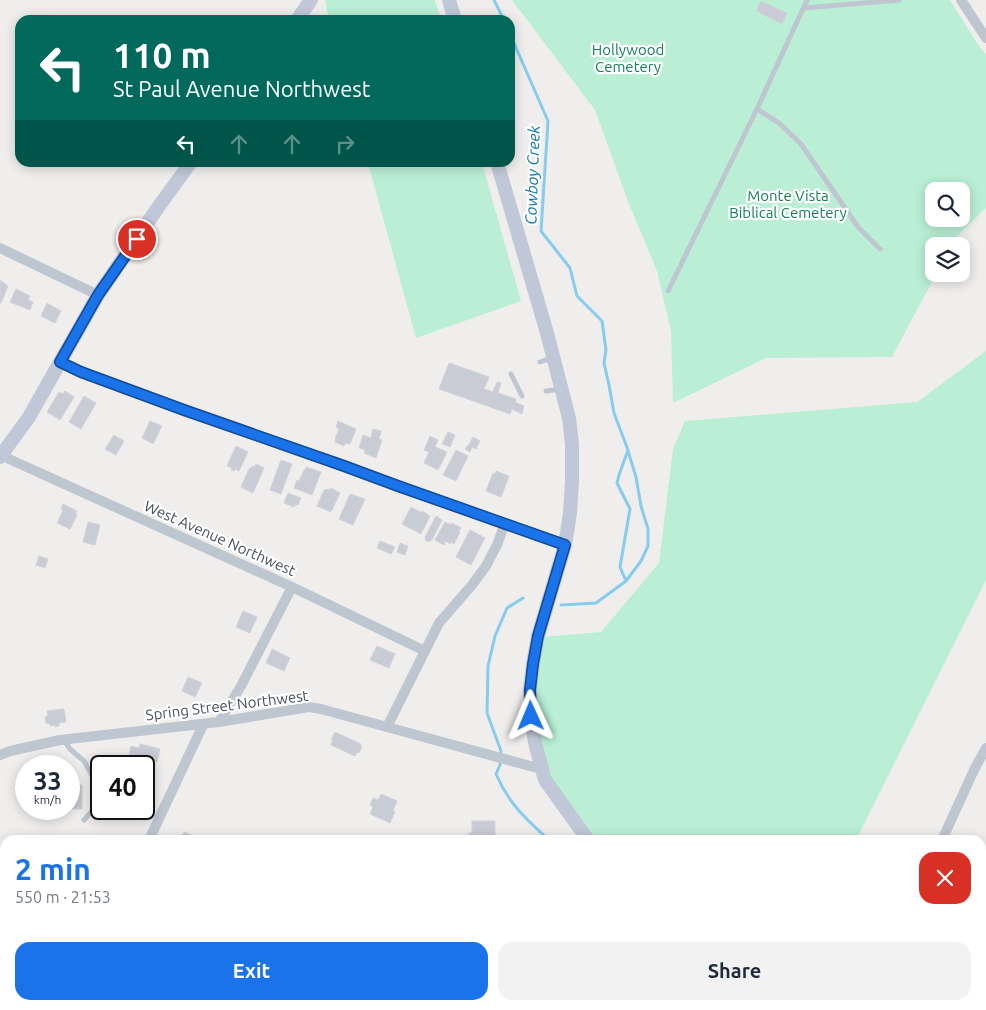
<!DOCTYPE html>
<html lang="en">
<head>
<meta charset="utf-8">
<style>
  body { margin:0; font-family:Ubuntu,sans-serif; background:#f2f2f3; color:#1f2937; height:100vh; display:flex; flex-direction:column; font-size:19px; white-space:nowrap }
  * { box-sizing:border-box; margin:0 }
  p { font-size:16px; color:#747a83 }
  .icon { flex:none; width:28px; height:28px; fill:none; stroke:currentColor; stroke-width:2; stroke-linecap:round; stroke-linejoin:round }
  .map { position:relative; flex:1; overflow:hidden }
  .sheet { position:absolute; left:0px; top:835px; width:986px; height:175px; display:flex; flex-direction:column; background:#fff; border-radius:15px 15px 0 0; box-shadow:0 2px 12px #0003 }
  .sheet>* { flex:none }
  .top-card { position:absolute; left:15px; top:15px; width:500px; height:152px; border-radius:15px; box-shadow:0 2px 12px #0003; background:#00695c; color:#fff; overflow:hidden }
  .fabs { position:absolute; left:925px; top:182px; display:grid; gap:10px }
  .fabs a { display:grid; place-items:center; width:45px; height:45px; border-radius:10px; background:#fff; box-shadow:0 2px 12px #0003; font-size:25px }
  .speed { position:absolute; left:15px; top:755px; display:flex; gap:10px; font-size:25px; font-weight:700; text-align:center }
  .speed>* { display:grid; place-content:center; width:65px; height:65px; border-radius:50%; background:#fff; box-shadow:0 2px 12px #0003; line-height:1 }
  .speed small { font-size:12px; font-weight:400 }
  .speed .limit { border:2px solid #111; border-radius:8px; background:#fff; color:#111 }
  .pin { position:absolute; display:grid; place-items:center; width:42px; height:42px; color:#fff; margin:-21px; border:2px solid #fff; border-radius:50%; box-shadow:0 1px 5px #0007 }
  .me { position:absolute; width:55px; margin:-28px; rotate:359deg; stroke-linejoin:round; filter:drop-shadow(0 0 4px #0008) }
  .turn { display:flex; align-items:center; gap:18px; height:105px; padding:0 15px; font-size:22px }
  .turn .icon { width:65px; height:65px; stroke-width:2.5 }
  .turn b { display:block; font-size:35px; line-height:42px }
  .lanes { display:flex; align-items:center; height:48px; padding:0 15px; background:#0003; justify-content:center; gap:25px; direction:ltr }
  .lanes .off { opacity:.35 }
  .round { display:grid; place-items:center; flex:none; width:52px; height:52px; border-radius:15px; background:#f2f2f3 }
  .overview { display:flex; align-items:center; justify-content:space-between; height:85px; padding:0 15px }
  h1 { font-size:30px; font-weight:700; line-height:38px; color:#1a73e8 }
  .primary-button { display:flex; gap:10px; margin-top:auto; padding:10px 15px }
  .primary-button a { flex:1; height:58px; border-radius:15px; background:#1a73e8; color:#fff; font-size:20px; font-weight:700; line-height:58px; text-align:center }
  .primary-button a+a { background:#f2f2f3; color:#1f2937 }
  .map>svg:first-child { display:block }
</style>
</head>
<body>
<div class="map">
<svg width="986" height="1010" viewBox="0 0 986 1010">
  <rect width="100%" height="100%" fill="#f0eeed"/>
  <!-- green -->
  <path fill="#baefd5" fill-rule="evenodd" d="M325,0h110l6,20h-112z
    M512,0h438l27,43 9,11v154l-31,30 -4,8h-17v28h2l-44,83 -126,1 -93,45 -2,-72 -14,-60 -28,-67 -34,-94zM934,191h27v28h-27z
    M368,163h114l39,138 -105,37z
    M986,351v229l-130,260h-273l-43,-64 -7,-67 8,-72 60,-5 58,-69 14,-114 12,-28 232,-19z"/>
  <g fill="none" stroke-linecap="round" stroke-linejoin="round">
    <!-- stream -->
    <path stroke="#87cced" stroke-width="3" d="M494,0l10,20
      M510,34l38,87 -7,110 29,37 7,28 25,25 4,29 -2,13 5,22 5,28 14,37 -9,25 -2,8 13,26 -10,58 6,14 -30,22 -35,2
      M626,581l15,-20 7,-15v-17l-7,-23 -5,-29 -8,-26
      M523,598l-16,10 -12,28 -7,30 -1,47 14,38 -1,14 -4,9c13,30 29,44 53,66
      M666,1005l2,5"/>
  </g>
  <!-- building -->
  <path fill="#c9ccd4" stroke="#d1d3d9" d="M761,1l26,12 -5,11 -26,-13z
    M0,280l8,6 -7,17h-1z
    M16,289l14,7 -2,4 5,2 -3,8 -20,-8z
    M47,303l14,8 -6,12 -14,-7z
    M449,363l40,14 -5,12 9,3 4,-10 4,1 -3,10 18,6 -1,3 9,4 -2,8 -10,-5 -2,5 -71,-25z
    M65,391l9,6 -14,23 -13,-8 12,-20 4,2z
    M84,396l12,7 -15,26 -12,-7z
    M150,421l12,5 -9,18 -11,-6z
    M338,421l18,8 -6,15 -4,-1 -2,3 -9,-4 1,-2 -1,-1 4,-10 -3,-2z
    M373,429l8,2 -2,8 3,1 -6,18 -12,-5 1,-3 -6,-2 4,-13 8,3z
    M448,432l7,3 -5,12 -8,-3z
    M114,435l10,6 -8,14 -11,-6z
    M430,436l8,4 -3,7 12,5 -9,18 -14,-7 5,-11 -5,-2z
    M473,437l7,4 -4,8 -4,-2 -2,5 -5,-3 3,-4h1z
    M236,446l12,6 -9,19 -4,-2 -1,2 -3,-1 1,-2 -5,-2z
    M456,450l12,6 -12,25 -13,-6z
    M281,460l11,4 -11,30 -11,-4z
    M256,464l8,4 -11,25 -12,-6 8,-18 4,-3 2,1z
    M306,467l15,5 -9,23 -18,-7 3,-8 2,1 5,-11h1z
    M496,471l13,5 -8,21 -15,-6 7,-18 2,1z
    M331,488l9,5 -9,19 -14,-6 7,-16 4,-1 3,1z
    M288,493l13,5 -3,7 -2,-1 -2,3 -10,-4z
    M350,494l15,5 -12,26 -14,-6z
    M63,504l14,7 -2,3 2,1 -7,14 -13,-6 6,-13 -2,-1z
    M411,507l11,6v-2l8,5 -9,18 -19,-10z
    M436,516l6,4 -10,20h-1l-2,2 -4,-2 1,-2 -1,-1z
    M88,522l12,3 -5,20 -12,-3z
    M445,522l6,3 1,-2 9,5 -2,3 1,1 -6,12 -3,-2 -1,2 -5,-3 -1,4 -9,-5z
    M470,530l15,8 -14,27 -15,-8z
    M380,541l15,6 -4,7 -14,-6z
    M400,543l8,3 -3,9 -8,-3z
    M39,556l9,3 -3,9 -9,-3z
    M243,611l14,6 -7,16 -14,-6z
    M377,646l18,8 -6,14 -19,-8z
    M272,649l18,9 -6,13 -18,-8z
    M188,677l14,6 -7,14 -13,-6z
    M64,709l2,13 -7,1v3l-4,1v-2l-5,1 -1,-3h-3l-1,-6 3,-1 -1,-5z
    M335,732l26,12 -1,2 2,1 -3,6 -2,-1 -2,4 -24,-11 2,-5h-2z
    M140,744l20,5 -3,13 -28,-8 2,-8 8,2z
    M69,785h13v24h-16h3z
    M381,794l16,7 -4,10 2,1 -5,11 -20,-9 3,-7 -3,-2 3,-7 5,2z
    M472,821h23v19h-26v-7h3z
    M184,832l14,6 -1,2h-17z
    M917,1005h7l11,5h-25l1,-3 4,2z"/>
  <g fill="none" stroke-linecap="round" stroke-linejoin="round">
    <!-- lane -->
    <path stroke="#bec6d0" stroke-width="5" d="M804,8l95,-8
      M757,109l22,14 22,21 57,83 22,22
      M668,291l89,-182 50,-109
      M540,362l11,-4
      M511,374l11,22
      M546,391l14,-2
      M64,740l6,9 14,12 12,21 1,13 -5,16 -8,9"/>
    <!-- street -->
    <path stroke="#bec6d0" stroke-width="10" d="M961,0l25,38
      M0,248l98,47
      M59,361l22,11 103,38 161,55 53,21 167,59
      M2,454l7,5 283,128 133,64
      M219,722l22,-36 51,-99
      M387,727l52,-104 33,-38 14,-19 11,-21 8,-22
      M0,755l10,-4 50,-11 159,-18 90,-15 12,2 220,60
      M149,840l54,-115
      M942,840l32,-70 12,-22
      M799,1005l10,5
      M69,1010l3,-5
      M867,1010l2,-5"/>
    <!-- secondary -->
    <path stroke="#c0c8d7" stroke-width="14" d="M449,0l6,20
      M297,20l14,-20
      M497,162l50,171 22,85 3,26v36l-2,33 -5,32 -27,91 -5,28 -3,25 1,27 4,27 10,37 43,60
      M0,457l29,-40 69,-122 61,-89 32,-44
      M700,1005l2,5"/>
  </g>
  <g fill="none" stroke-linecap="round" stroke-linejoin="round">
    <defs>
      <path id="route" d="M137,239l-39,56 -38,67 21,10 103,38 160,56 54,20 167,59 -27,91 -5,28 -3,26 1,26"/>
    </defs>
    <!-- route casing -->
    <use href="#route" stroke="#114b97" stroke-width="12"/>
    <!-- route -->
    <use href="#route" stroke="#1a73e8" stroke-width="9"/>
  </g>
  <g text-anchor="middle" dominant-baseline="central" stroke-width="4.5" stroke-linejoin="round" paint-order="stroke">
    <!-- park labels -->
    <g font-size="15" fill="#157e56" stroke="#fff">
      <text x="628" y="49">Hollywood<tspan x="628" dy="17">Cemetery</tspan></text>
      <text x="788" y="195">Monte Vista<tspan x="788" dy="17">Biblical Cemetery</tspan></text>
    </g>
    <!-- street labels -->
    <g font-size="15" fill="#454e5b" stroke="#fff">
      <text transform="translate(220 538) rotate(24)">West Avenue Northwest</text>
      <text transform="translate(227 705) rotate(-7)">Spring Street Northwest</text>
    </g>
    <!-- water labels -->
    <g font-size="16" font-style="italic" fill="#0976ab" stroke="#fff">
      <text transform="translate(532 175) rotate(-88)">Cowboy Creek</text>
    </g>
  </g>
</svg>
<div class="fabs">
<a><svg class="icon" aria-label="search" viewBox="0 0 24 24"><circle cx="10" cy="10" r="6"/><path d="M15 15l6 6"/></svg></a>
<a><svg class="icon" aria-label="layers" viewBox="0 0 24 24"><path d="M12 4l9 5-9 5-9-5zM3 14l9 5 9-5"/></svg></a>
</div>
<div class="speed"><div>33<small>km/h</small></div><div class="limit">40</div></div>
<div class="pin" style="left:137px;top:239px;background:#d93025"><svg class="icon" aria-label="arrive" viewBox="0 0 24 24"><path d="M6 21V4h12l-3 4 3 4H6"/></svg></div>
<svg class="me" style="left:531px;top:716px" viewBox="-20 -20 40 40"><path d="M0-17L14 15 0 8-14 15z" fill="#1a73e8" stroke="#fff" stroke-width="4"/></svg>
<div class="top-card">
<div class="turn"><svg class="icon" aria-label="left" viewBox="0 0 24 24"><path d="M17 20v-9H6M10 6l-5 5 5 5"/></svg><div><b>110 m</b>St Paul Avenue Northwest</div></div>
<div class="lanes"><svg class="icon" aria-label="left" viewBox="0 0 24 24"><path d="M17 20v-9H6M10 6l-5 5 5 5"/></svg><svg class="icon off" aria-label="ahead" viewBox="0 0 24 24"><path d="M12 20V5M6 11l6-6 6 6"/></svg><svg class="icon off" aria-label="ahead" viewBox="0 0 24 24"><path d="M12 20V5M6 11l6-6 6 6"/></svg><svg class="icon off" aria-label="right" viewBox="0 0 24 24"><path d="M7 20v-9h11M14 6l5 5-5 5"/></svg></div>
</div>
<section class="sheet">
<div class="overview"><div><h1>2 min</h1><p>550 m · 21:53</p></div><a class="round" style="background:#d93025;color:#fff"><svg class="icon" aria-label="close" viewBox="0 0 24 24"><path d="M6 6l12 12M18 6L6 18"/></svg></a></div>
<div class="primary-button"><a>Exit</a><a>Share</a></div>
</section>
</div>
</body>
</html>
